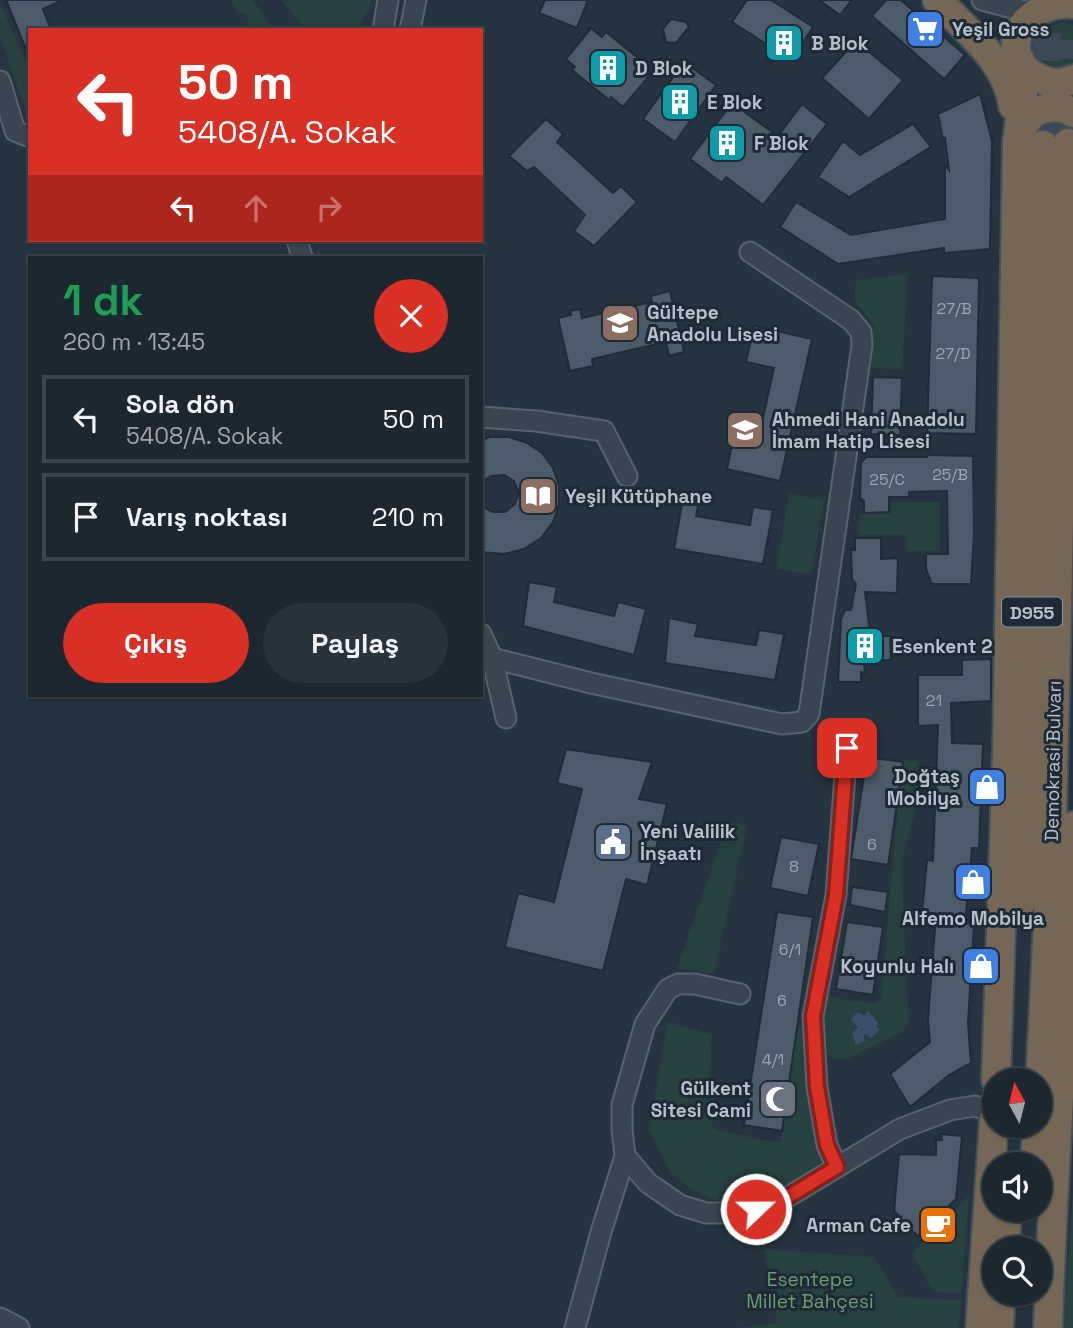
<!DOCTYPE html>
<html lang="tr">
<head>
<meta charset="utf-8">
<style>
  body { margin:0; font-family:"Space Grotesk",sans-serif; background:#29333c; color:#f1f3f6; height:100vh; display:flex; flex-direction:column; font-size:26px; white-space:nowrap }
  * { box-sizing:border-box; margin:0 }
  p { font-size:23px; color:#a0a5ab }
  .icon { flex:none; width:38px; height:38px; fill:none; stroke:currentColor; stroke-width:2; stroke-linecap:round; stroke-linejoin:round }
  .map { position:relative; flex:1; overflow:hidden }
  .panel { position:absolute; left:28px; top:256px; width:455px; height:441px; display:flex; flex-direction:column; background:#1c2730; border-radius:0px; box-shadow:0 2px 5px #0004,0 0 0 2px #3a444c }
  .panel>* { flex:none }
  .hud { position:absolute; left:28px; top:28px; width:455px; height:214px; border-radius:0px; box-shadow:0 2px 5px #0004,0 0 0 2px #3a444c; background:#d93025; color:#fff; overflow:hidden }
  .needle { width:46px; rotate:353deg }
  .controls { position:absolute; left:982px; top:1068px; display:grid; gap:14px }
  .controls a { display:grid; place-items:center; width:70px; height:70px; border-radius:50%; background:#1c2730; box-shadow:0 2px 5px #0004,0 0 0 2px #3a444c; font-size:35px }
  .pin { position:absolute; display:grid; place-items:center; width:60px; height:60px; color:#fff; margin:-30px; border-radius:14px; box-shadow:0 4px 10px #0006 }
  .me { position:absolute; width:77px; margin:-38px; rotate:68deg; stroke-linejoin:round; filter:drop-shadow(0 0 5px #0008) }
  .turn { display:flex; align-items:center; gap:24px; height:147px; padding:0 35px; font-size:32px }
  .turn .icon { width:91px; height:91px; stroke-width:2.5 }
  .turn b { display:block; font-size:49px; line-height:60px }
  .lanes { display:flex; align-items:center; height:66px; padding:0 35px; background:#0003; justify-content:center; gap:35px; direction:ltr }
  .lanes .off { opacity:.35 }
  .round { display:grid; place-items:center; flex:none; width:74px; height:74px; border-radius:37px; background:#29333c }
  .overview { display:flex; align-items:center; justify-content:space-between; height:119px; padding:0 35px }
  h1 { font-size:42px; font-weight:700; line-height:52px; color:#1e9e55 }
  .cta { display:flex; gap:14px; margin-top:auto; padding:14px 35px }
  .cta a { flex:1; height:80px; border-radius:42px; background:#d93025; color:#fff; font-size:28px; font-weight:700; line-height:80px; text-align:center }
  .cta a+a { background:#29333c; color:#f1f3f6 }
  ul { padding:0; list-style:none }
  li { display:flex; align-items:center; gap:21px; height:88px; margin:0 14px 10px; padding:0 21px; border:4px solid #3a444c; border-radius:0px }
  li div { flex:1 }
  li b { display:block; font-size:26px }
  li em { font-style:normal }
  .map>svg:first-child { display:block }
</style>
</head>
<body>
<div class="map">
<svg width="1073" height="1328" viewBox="0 0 1073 1328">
  <rect width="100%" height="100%" fill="#253440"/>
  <!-- green -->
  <path fill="#274141" d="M232,0h21l21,30h-23l-5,-17h-9z
    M281,0h91l-14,30h-51z
    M0,2l29,68 1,55 -30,-89z
    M1064,22l9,3v42c-43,8 -45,-40 -9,-45z
    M908,273l-6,97 -34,-3 6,-42 -20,-25 2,-19z
    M789,494l35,6 -13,75 -35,-6z
    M891,502h49v49h-33v-16h-48v-21l32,-1z
    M902,760l16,1 -2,48 -15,53 8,160 -7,10 -53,26 -15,1 -8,-5c-3,-21 -3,-38 0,-59l20,5 30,3 5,-5z
    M728,821l19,5 -33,148 -37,-6z
    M667,1022l45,12 -4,79 6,16 59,13 8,-1 17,-116h11l7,91 7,45 -48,32 -30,10h-23l-28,-12 -23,-17 -22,-44z
    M1073,1179v149h-10l10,-136z
    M969,1196l-8,98 -27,-2 -22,-38 22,-25z
    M764,1249l110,8 24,40 63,3 -2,28h-220l38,-5z"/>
  <!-- water -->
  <path fill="#395168" d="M868,1011l10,12 -2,4 4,2 -9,9 -5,-4 -3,2 2,5 -9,4 -4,-11 6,-7 -7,-8 7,-7 6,4z"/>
  <!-- building -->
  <path fill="#4b5b69" stroke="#202c37" stroke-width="2" d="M6,0h56l-19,9 8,21h-21v29z
    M545,0h43l-11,28 -38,-15z
    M747,0h24l42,27 -22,33 -59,-38z
    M819,0h33l-12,15z
    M886,0h15l64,55 -21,24 -72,-63z
    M671,19l15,3 3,5 -13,16 -10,-1 -3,-13z
    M591,28l11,9 4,-5 37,30 -4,5 11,8 -27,32 -12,-10 -2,3 -37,-30 3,-3 -9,-8z
    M856,41l47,39 -34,39 -47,-41z
    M684,62l32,23 -41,57 -32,-23z
    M980,94l12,47 -2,108 -46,4v-5l-106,16 -58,-37 16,-25 55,33 94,-16v-54l4,5 -4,-32 -2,1 -5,-25z
    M732,103l46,33 24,-32 25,20 -64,81 -37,-28 -4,6 -32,-24z
    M546,119l17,15 -6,8 56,51 8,-7 16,16 -43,44 -20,-15 11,-16 -51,-48 -7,4 -18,-15z
    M913,124l18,23 -82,50 -31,-20 25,-36 17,14z
    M932,276l47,2 -3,156 -49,-1z
    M670,291l14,61 -15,4 -3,-14 -74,17 1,7 -23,5 -12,-53 13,-3 -1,-4 10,-2 2,9 70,-16 -1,-6z
    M754,326l58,13 -32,142 -53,-12 7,-34 24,5 16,-72 -28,-6z
    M873,377l29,1 -2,57 -29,-1z
    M490,437h19l18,6 15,10 11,15 6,17v19l-6,18 -12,16 -17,11 -20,5 -23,-2v-46l12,6h12l10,-8 4,-11 -5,-12 -10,-6 -13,1 -10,6v-42z
    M927,455l46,1 1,78 -3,50h-39l-6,-15v-15h22l-1,-63 -38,1v5h-20v15l-25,1v-12l-4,-3 1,-35 5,-6h61z
    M683,498l16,3 -3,15 54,9 3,-18 20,3 -10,54 -89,-15z
    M855,538h26v21l17,-1 -1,35 -32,-1 5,41 7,-1v4h13l1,24h-16l-11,3 1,10 -4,-1v10h-23l3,-63 4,-9h6l5,-26 -4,-5 -1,-29h4z
    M529,582l28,5 -3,15 60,14 4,-14 28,7 -12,46 -111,-29z
    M669,618l29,6 -3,12 61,9 3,-15 25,4 -9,46 -110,-17z
    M991,659v42l-40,2 1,40 31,1 -4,104h-7l-7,75 9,1 -6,100 3,39 -22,12 -39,32 -20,-33 40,-32 -2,-22 8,-106 -14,-1 5,-53 6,1 5,-136 -20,1v-51h44v-15z
    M566,749l86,13 -13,37 28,5 -20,81 -21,-6 -23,92 -98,-24 13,-54 36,9 28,-113 -25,-6z
    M867,757l36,5 -15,103 -37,-6z
    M781,837l38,7 -11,52 -38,-8z
    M852,887l36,5 -3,20 -35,-7z
    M777,912l36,5 -31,214 -38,-6z
    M847,922l36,5 -10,68 -37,-6z
    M941,1134l21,2 -6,63 -38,37 -8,-7 -6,7 -7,-3 1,-18 -4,-4 5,-57 37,1v-15h6z"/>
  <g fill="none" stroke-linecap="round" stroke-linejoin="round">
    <!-- highway-tunnel -->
    <path stroke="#3b4955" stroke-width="28" stroke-dasharray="28 14" stroke-linecap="butt" d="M1068,143l5,-103
      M1043,145l5,-145"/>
    <defs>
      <path id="minor" d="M982,0l46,12
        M383,30l5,-30
        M410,30l6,-30
        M0,81l15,50 15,6
        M297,240l5,17
        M481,417l55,4 68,10 23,45
        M481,634l11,24 14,60
        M492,658l99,25 191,41 20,-2 7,-8 53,-369 -1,-13 -10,-12 -101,-68
        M740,994l-45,-10h-17l-10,5 -23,35 -23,81v25l3,26 23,27 32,22 26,8h34l33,-7 127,-77 50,-19 25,-4 19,7
        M837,1167l-10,-22 -10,-58 -4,-71 23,-121 11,-147
        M0,1318l19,10
        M575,1328l26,-96 24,-76"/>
      <path id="highway" d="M937,0c30,31 70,61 76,106
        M1073,4c-52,-4 -81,54 -32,75 10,5 22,5 32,0
        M1018,139c3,-6 6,-16 11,-21 10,-12 32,-14 44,-5
        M1022,901l10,-243 11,-513
        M996,1080l11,-328 10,-610 6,-47 -3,-35
        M1040,1084l11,-224 17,-717
        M1035,1164l2,-39
        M1005,1248l2,-39
        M980,1328l14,-209
        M999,1328l2,-35
        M1048,1328c5,-168 19,-334 25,-502"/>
    </defs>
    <!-- minor casing -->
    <use href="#minor" stroke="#57636d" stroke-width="23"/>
    <!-- highway casing -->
    <use href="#highway" stroke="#44505a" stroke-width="32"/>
    <!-- minor -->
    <use href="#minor" stroke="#394550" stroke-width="19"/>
    <!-- highway -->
    <use href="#highway" stroke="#766656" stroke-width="28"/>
  </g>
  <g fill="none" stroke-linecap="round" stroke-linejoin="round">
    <defs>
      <path id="route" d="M756,1209l17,-3 64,-39 -10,-22 -10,-58 -4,-71 23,-121 11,-147"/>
    </defs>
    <!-- route casing -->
    <use href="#route" stroke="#8d1f18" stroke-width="18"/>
    <!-- route -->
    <use href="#route" stroke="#d93025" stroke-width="12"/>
  </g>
  <!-- icons -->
  <defs>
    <symbol id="supermarket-square" viewBox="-11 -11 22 22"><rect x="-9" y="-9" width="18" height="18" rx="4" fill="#3f7fe0" stroke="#1e2a35"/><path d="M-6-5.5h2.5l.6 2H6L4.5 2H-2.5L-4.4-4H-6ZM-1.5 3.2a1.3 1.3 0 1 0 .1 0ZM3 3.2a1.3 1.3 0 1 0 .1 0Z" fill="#fff"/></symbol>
    <symbol id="building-square" viewBox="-11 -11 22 22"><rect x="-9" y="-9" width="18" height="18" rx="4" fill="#0f9aa8" stroke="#1e2a35"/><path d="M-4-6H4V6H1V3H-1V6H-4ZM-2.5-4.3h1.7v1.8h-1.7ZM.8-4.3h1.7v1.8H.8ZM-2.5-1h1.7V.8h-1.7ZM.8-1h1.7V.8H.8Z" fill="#fff"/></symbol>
    <symbol id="school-square" viewBox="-11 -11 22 22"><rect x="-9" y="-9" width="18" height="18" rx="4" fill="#8d6e63" stroke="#1e2a35"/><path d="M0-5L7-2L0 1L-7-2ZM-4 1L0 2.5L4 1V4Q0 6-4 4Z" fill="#fff"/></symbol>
    <symbol id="library-square" viewBox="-11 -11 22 22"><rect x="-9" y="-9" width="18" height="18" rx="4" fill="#8d6e63" stroke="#1e2a35"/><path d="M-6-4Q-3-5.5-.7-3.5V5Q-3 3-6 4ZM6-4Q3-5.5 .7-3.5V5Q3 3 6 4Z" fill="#fff"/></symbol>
    <symbol id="shop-square" viewBox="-11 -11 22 22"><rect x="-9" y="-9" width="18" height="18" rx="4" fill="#3f7fe0" stroke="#1e2a35"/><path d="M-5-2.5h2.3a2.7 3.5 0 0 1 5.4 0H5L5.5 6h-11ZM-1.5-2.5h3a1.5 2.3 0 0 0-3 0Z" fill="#fff"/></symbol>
    <symbol id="civic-square" viewBox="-11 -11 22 22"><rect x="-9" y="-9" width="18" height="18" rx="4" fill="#5c6f8a" stroke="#1e2a35"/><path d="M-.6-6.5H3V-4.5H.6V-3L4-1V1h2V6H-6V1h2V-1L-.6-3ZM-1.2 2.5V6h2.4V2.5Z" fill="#fff"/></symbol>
    <symbol id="mosque-square" viewBox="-11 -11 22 22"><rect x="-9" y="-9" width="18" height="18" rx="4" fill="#6b7280" stroke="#1e2a35"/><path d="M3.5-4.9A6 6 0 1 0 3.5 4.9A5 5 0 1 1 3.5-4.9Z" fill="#fff"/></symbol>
    <symbol id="cafe-square" viewBox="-11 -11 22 22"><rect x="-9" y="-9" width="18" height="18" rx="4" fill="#e8710a" stroke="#1e2a35"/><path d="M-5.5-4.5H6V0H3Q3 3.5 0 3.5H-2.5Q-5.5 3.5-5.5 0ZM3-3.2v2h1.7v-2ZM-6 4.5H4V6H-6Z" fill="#fff"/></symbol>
  </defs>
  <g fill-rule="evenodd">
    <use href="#supermarket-square" x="903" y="7" width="44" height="44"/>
    <use href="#building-square" x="762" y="21" width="44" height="44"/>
    <use href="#building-square" x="586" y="46" width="44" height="44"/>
    <use href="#building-square" x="658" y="80" width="44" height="44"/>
    <use href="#building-square" x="705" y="121" width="44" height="44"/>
    <use href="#school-square" x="598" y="301" width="44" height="44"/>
    <use href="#school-square" x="723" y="408" width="44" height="44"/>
    <use href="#library-square" x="516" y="474" width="44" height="44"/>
    <use href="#building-square" x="843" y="624" width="44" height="44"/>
    <use href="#shop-square" x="965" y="765" width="44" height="44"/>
    <use href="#civic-square" x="591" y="820" width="44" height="44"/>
    <use href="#shop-square" x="951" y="860" width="44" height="44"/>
    <use href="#shop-square" x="959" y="944" width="44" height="44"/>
    <use href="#mosque-square" x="756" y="1077" width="44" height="44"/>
    <use href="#cafe-square" x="916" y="1203" width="44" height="44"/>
  </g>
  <g text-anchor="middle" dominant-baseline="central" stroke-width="6" stroke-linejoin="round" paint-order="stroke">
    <!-- number labels -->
    <g font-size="16" fill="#9ba7b2">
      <text x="954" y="308">27/B</text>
      <text x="953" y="353">27/D</text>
      <text x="950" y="474">25/B</text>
      <text x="887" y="479">25/C</text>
      <text x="934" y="700">21</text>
      <text x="872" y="844">6</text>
      <text x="794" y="866">8</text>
      <text x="790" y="949">6/1</text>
      <text x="782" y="1000">6</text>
      <text x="773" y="1059">4/1</text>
    </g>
    <!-- shield labels -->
    <rect fill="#1e2a35" stroke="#88939d" stroke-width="2" x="1002" y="597.5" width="60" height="29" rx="5"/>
    <g font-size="18" font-weight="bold" fill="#b6c0ca">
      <text x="1032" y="612">D955</text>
    </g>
    <!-- poi labels -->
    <g font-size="19" font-weight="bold" fill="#b6c0ca" stroke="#1e2a35" text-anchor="start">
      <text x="952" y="29">Yeşil Gross</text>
      <text x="811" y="43">B Blok</text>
      <text x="635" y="68">D Blok</text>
      <text x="707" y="102">E Blok</text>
      <text x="754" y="143">F Blok</text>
      <text x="647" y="312">Gültepe<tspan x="647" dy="22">Anadolu Lisesi</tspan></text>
      <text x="772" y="419">Ahmedi Hani Anadolu<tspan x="772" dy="22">İmam Hatip Lisesi</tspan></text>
      <text x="565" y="496">Yeşil Kütüphane</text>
      <text x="892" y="646">Esenkent 2</text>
      <text x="960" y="776" text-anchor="end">Doğtaş<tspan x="960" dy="22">Mobilya</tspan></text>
      <text x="640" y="831">Yeni Valilik<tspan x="640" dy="22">İnşaatı</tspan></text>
      <text x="973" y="918" text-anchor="middle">Alfemo Mobilya</text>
      <text x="954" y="966" text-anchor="end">Koyunlu Halı</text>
      <text x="751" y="1088" text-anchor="end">Gülkent<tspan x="751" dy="22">Sitesi Cami</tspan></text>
      <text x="911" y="1225" text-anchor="end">Arman Cafe</text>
    </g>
    <!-- street labels -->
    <g font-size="19" fill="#b6c0ca" stroke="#1e2a35">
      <text transform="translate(1053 761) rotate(-89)">Demokrasi Bulvarı</text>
    </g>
    <!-- park labels -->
    <g font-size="19" fill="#6c9c72" stroke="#1e2a35">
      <text x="810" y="1279">Esentepe<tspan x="810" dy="22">Millet Bahçesi</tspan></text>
    </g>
  </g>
</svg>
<div class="controls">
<a><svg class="needle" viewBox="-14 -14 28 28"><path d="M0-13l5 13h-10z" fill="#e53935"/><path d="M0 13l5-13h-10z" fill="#a0a5ab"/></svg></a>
<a><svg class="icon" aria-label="sound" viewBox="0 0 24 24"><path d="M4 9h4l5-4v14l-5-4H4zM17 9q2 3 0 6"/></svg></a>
<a><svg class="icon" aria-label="search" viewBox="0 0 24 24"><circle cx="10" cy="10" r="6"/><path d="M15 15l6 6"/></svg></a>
</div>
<div class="pin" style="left:847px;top:748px;background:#d93025"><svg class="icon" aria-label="arrive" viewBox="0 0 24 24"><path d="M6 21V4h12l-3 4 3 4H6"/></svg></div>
<svg class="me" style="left:756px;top:1209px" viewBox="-20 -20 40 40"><circle r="17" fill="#d93025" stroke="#fff" stroke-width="3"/><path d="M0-11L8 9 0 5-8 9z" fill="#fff"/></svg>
<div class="hud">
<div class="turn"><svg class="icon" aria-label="left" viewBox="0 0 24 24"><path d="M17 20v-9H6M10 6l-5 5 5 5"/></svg><div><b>50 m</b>5408/A. Sokak</div></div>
<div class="lanes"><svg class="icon" aria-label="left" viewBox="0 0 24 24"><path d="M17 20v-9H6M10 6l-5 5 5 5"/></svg><svg class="icon off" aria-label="ahead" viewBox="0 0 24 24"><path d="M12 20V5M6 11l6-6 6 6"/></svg><svg class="icon off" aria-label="right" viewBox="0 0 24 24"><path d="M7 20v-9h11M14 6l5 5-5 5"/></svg></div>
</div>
<section class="panel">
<div class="overview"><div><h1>1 dk</h1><p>260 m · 13:45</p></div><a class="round" style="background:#d93025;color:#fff"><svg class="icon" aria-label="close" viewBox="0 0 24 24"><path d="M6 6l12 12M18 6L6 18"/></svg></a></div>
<ul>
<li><svg class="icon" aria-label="left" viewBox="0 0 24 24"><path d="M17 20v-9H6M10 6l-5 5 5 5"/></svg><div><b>Sola dön</b><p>5408/A. Sokak</p></div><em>50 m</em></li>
<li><svg class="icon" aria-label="arrive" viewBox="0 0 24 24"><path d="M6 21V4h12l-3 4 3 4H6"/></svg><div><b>Varış noktası</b></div><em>210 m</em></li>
</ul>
<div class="cta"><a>Çıkış</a><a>Paylaş</a></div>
</section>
</div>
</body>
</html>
